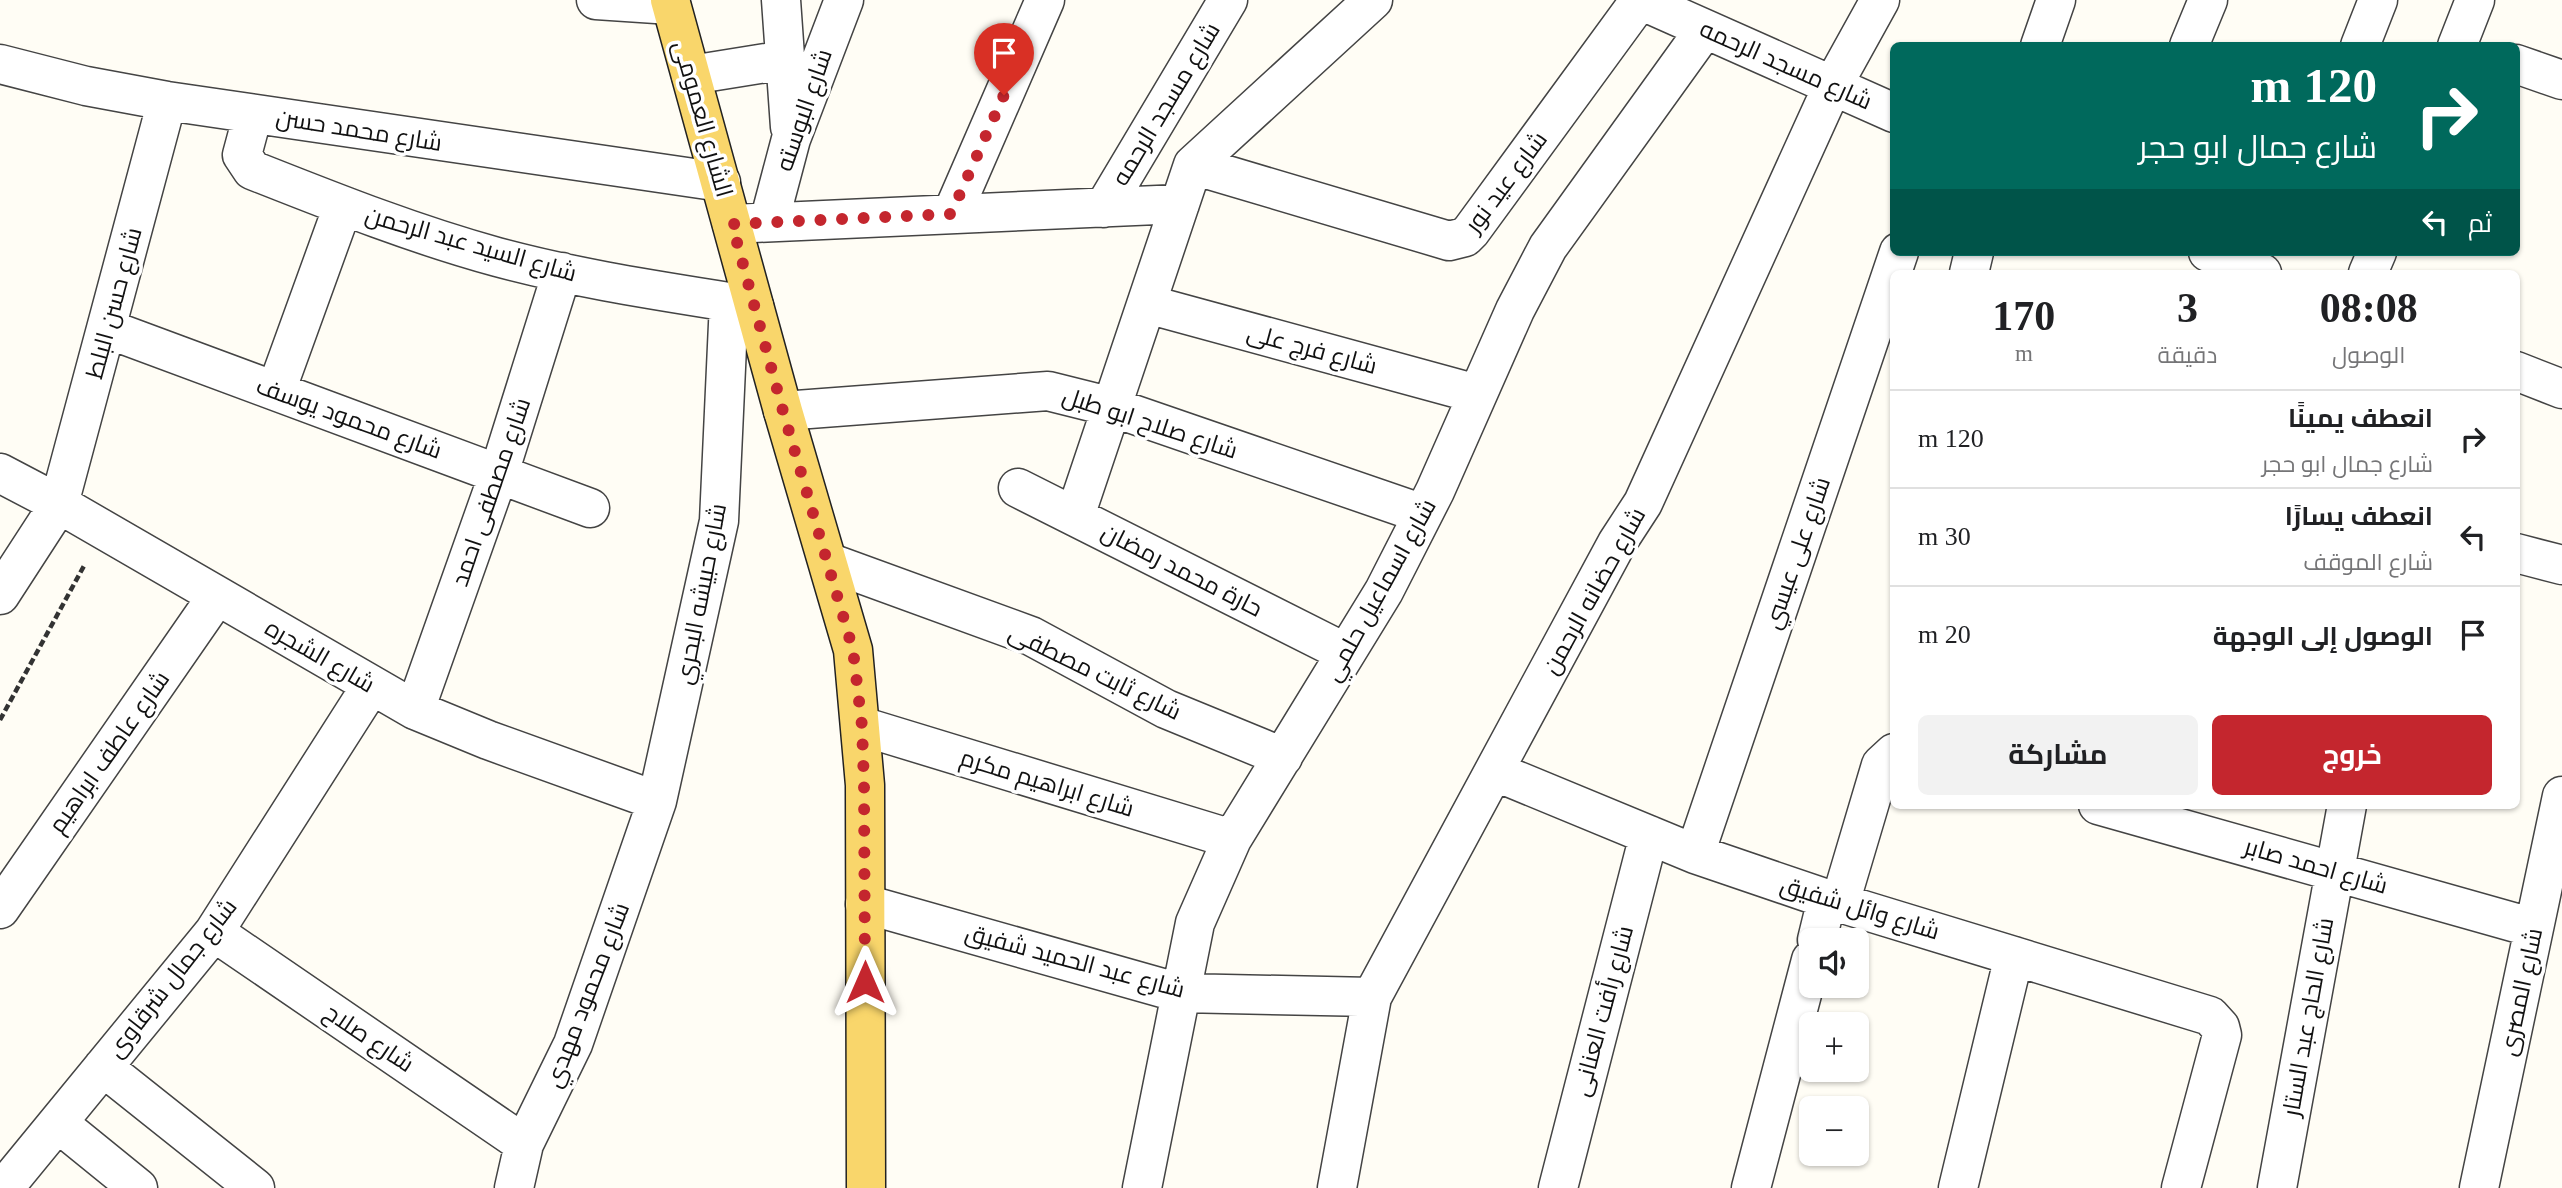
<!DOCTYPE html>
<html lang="ar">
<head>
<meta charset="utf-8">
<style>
  body { margin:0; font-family:"Times New Roman",Cairo,serif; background:#f2f2f2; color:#202124; direction:rtl; height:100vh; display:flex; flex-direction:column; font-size:26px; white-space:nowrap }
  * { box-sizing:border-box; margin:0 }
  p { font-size:23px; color:#757577 }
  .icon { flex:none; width:38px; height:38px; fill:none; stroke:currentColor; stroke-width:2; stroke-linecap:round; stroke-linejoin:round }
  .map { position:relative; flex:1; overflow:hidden; direction:ltr }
  .side { position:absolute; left:1890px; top:270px; width:630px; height:539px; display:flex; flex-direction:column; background:#fff; border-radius:10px; box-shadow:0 2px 5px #0004; direction:rtl }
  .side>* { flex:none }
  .banner { position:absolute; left:1890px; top:42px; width:630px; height:214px; border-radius:10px; box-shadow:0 2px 5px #0004; direction:rtl; background:#00695c; color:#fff; overflow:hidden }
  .tools { position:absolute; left:1799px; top:928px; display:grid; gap:14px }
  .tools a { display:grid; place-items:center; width:70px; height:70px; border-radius:10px; background:#fff; box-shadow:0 2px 5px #0004; font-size:35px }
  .pin { position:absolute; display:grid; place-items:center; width:60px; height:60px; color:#fff; margin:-72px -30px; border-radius:50% 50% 50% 0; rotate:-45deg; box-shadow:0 0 7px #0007 }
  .pin .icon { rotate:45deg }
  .me { position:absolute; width:77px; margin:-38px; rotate:0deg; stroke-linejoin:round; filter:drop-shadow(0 0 5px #0008) }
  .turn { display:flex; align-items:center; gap:24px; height:147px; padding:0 28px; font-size:32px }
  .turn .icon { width:91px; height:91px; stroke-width:2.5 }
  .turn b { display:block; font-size:49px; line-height:60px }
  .then { display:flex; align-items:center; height:66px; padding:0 28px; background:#0003; gap:14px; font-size:26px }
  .eta { display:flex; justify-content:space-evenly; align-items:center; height:119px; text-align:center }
  .eta b { font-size:42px; font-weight:700; line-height:49px }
  .button { display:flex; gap:14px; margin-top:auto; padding:14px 28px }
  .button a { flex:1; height:80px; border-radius:10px; background:#c4262e; color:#fff; font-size:28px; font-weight:700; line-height:80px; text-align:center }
  .button a+a { background:#f2f2f2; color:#202124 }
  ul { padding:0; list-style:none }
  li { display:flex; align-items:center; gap:21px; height:98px; padding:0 28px; border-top:2px solid #e0e0e0 }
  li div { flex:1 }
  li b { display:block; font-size:26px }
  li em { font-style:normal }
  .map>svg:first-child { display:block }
</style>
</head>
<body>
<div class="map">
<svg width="2562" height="1188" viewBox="0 0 2562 1188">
  <rect width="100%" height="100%" fill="#fffdf5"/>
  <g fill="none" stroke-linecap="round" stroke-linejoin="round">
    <defs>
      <path id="minor" d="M596,0l75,5
        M781,0l9,127
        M2040,46l16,-46
        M2189,46l19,-46
        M2360,46l18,-46
        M2457,46l18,-46
        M0,64l86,22 81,15 554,81
        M2516,64l46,16
        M691,75l94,-15
        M253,114l-11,41 10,15c81,32 161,64 245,87 85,23 171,35 257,49
        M1193,165l256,76 16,-4 6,-6 169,-231 254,113
        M1104,208l124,-208
        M952,214l93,-214
        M769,222l22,-83 53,-139
        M732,224l448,-20
        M2208,252l54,21
        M1969,273l5,-21
        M2368,273l9,-21
        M1147,304l330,90
        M108,329l482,179
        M2516,371l46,18
        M276,391l67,-185
        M783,411l265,-20 64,16 311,107
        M0,473l59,31 356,206 73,30 169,61
        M1018,488l328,165
        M1075,516l118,-351 180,-165
        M2516,553l46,12
        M828,562l203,74 135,73 117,48
        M0,595l59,-91 108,-403
        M415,710l84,-237 63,-201
        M861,726l371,113
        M1494,771l201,83 132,45 383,117 10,11 2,8 -41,153
        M2098,805l436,123
        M1695,854l204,-602
        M1840,903l41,-138 13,-12
        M865,904l315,89 192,4
        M0,909l217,-313
        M214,932l310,212
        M1817,940l10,-41
        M103,1067l152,121
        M58,1123l80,65
        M4,1188l210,-256 157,-246
        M514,1188l10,-44 49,-100 84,-243 62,-280 10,-219
        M1142,1188l53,-265 37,-84 152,-248 51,-100 80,-181 33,-63 157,-218
        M1337,1188l35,-191 245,-454 26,-40 190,-418 47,-85
        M1558,1188l91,-353
        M1751,1188l60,-228
        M1958,1188l56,-232
        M2277,1188l70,-383
        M2479,1188l83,-392"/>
      <path id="major" d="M670,0l113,411 70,239 12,135 1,403"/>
    </defs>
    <!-- minor casing -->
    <use href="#minor" stroke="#444" stroke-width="41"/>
    <!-- major casing -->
    <use href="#major" stroke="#222" stroke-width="41"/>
    <!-- path -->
    <path stroke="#333" stroke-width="4.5" stroke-dasharray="7 3.5" stroke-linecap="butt" d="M0,720l85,-156"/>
    <!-- minor -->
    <use href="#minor" stroke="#fff" stroke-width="38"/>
    <!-- major -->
    <use href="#major" stroke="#f9d66b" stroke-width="38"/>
  </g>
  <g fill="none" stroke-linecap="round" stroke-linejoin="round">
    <!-- route -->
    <path stroke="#c4262e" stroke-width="12" stroke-dasharray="0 21.6" d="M865,982l-1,-197 -2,-59 -9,-76 -70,-239 -51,-187 219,-10 53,-119"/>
  </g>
  <g text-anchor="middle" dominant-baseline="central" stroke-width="7" stroke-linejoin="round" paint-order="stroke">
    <!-- street labels -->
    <g font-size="24" fill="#111" stroke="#fff">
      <text transform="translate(1786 65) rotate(24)">شارع مسجد الرحمه</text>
      <text transform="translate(1166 104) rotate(-59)">شارع مسجد الرحمه</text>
      <text transform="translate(804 110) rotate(-71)">شارع البوسته</text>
      <text transform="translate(703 119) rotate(74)">الشارع العمومى</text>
      <text transform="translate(359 130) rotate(9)">شارع محمد حسن</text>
      <text transform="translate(1506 182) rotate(-53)">شارع عيد نور</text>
      <text transform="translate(471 244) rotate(16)">شارع السيد عبد الرحمن</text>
      <text transform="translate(114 303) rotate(-75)">شارع حسن البلط</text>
      <text transform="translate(1312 349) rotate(15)">شارع فرج على</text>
      <text transform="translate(349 418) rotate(20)">شارع محمود يوسف</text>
      <text transform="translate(1150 423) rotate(18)">شارع صلاح ابو طبل</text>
      <text transform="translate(491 492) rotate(-71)">شارع مصطفى احمد</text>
      <text transform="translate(1797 553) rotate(-71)">شارع على عيسي</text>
      <text transform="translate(1182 570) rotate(27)">حارة محمد رمضان</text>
      <text transform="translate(1380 590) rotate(-61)">شارع اسماعيل حلمي</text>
      <text transform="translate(1594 591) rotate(-61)">شارع حضانه الرحمن</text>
      <text transform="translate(701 594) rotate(-79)">شارع حبيشه البحري</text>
      <text transform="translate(320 656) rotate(30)">شارع الشجره</text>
      <text transform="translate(1095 672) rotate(26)">شارع ثابت مصطفى</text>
      <text transform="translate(109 752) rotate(-55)">شارع عاطف ابراهيم</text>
      <text transform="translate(1047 783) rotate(17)">شارع ابراهيم مكرم</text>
      <text transform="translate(2316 866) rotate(16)">شارع احمد صابر</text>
      <text transform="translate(1860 908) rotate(17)">شارع وائل شفيق</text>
      <text transform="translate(1075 961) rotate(15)">شارع عبد الحميد شفيق</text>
      <text transform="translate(172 978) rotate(-52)">شارع جمال شرقاوى</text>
      <text transform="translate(2521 992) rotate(-78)">شارع المصرى</text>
      <text transform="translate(587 995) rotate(-69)">شارع محمود مهدي</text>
      <text transform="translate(1603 1011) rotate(-75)">شارع رأفت العنانى</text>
      <text transform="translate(2308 1017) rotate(-80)">شارع الحاج عبد الستار</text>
      <text transform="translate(369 1038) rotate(34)">شارع صلاح</text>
    </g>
  </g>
</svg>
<div class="tools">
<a><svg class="icon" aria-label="sound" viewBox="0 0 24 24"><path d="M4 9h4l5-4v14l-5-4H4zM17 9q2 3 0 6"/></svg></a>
<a>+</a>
<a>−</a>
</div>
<div class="pin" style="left:1004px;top:95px;background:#d93025"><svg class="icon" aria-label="arrive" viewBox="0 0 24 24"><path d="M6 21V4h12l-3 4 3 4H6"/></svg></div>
<svg class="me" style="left:865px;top:982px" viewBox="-20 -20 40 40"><path d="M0-17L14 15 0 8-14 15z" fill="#c4262e" stroke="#fff" stroke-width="4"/></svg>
<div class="banner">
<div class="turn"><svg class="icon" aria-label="right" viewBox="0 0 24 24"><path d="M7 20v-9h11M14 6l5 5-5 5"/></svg><div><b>120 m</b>شارع جمال ابو حجر</div></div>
<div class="then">ثم<svg class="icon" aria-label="left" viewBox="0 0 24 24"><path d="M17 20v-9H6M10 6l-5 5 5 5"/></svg></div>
</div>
<section class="side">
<div class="eta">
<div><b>08:08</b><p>الوصول</p></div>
<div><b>3</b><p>دقيقة</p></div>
<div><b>170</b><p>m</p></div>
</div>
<ul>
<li><svg class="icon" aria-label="right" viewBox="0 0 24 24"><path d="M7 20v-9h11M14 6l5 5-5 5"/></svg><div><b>انعطف يمينًا</b><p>شارع جمال ابو حجر</p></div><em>120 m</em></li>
<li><svg class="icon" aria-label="left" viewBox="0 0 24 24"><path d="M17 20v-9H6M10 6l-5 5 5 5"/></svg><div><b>انعطف يسارًا</b><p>شارع الموقف</p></div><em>30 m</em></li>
<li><svg class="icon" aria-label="arrive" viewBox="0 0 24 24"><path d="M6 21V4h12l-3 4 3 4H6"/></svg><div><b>الوصول إلى الوجهة</b></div><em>20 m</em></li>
</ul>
<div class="button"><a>خروج</a><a>مشاركة</a></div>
</section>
</div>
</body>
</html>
